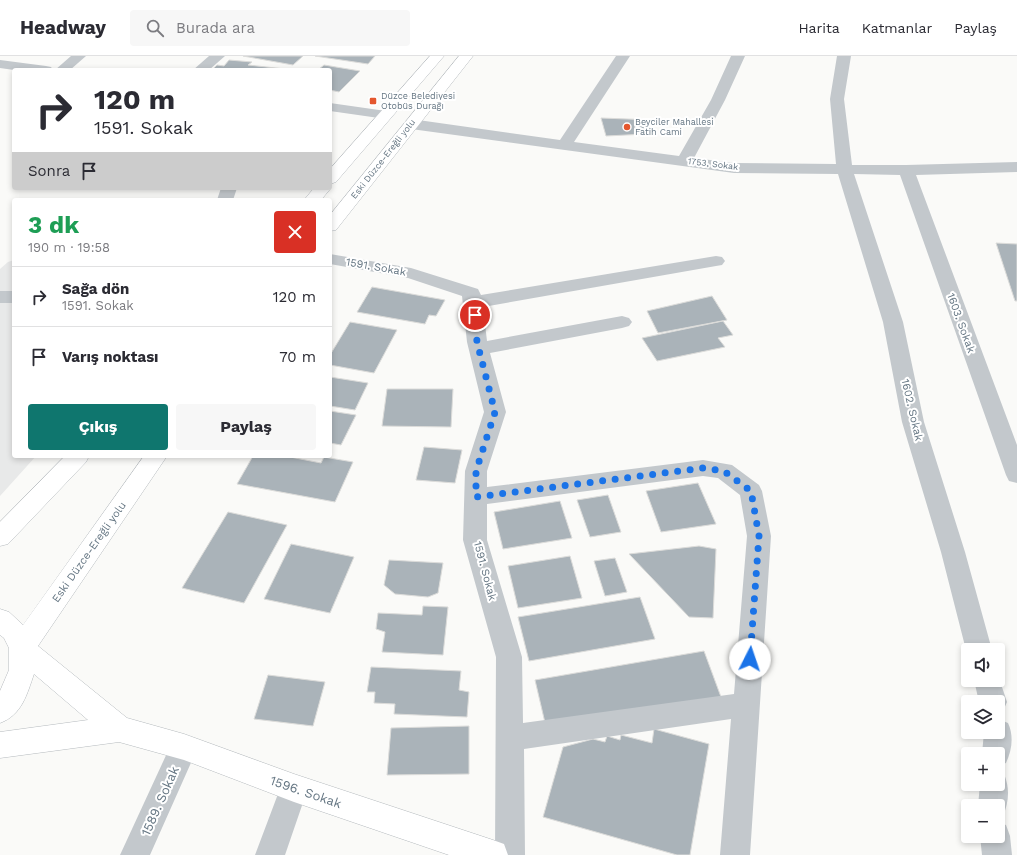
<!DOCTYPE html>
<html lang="tr">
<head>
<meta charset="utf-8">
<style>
  body { margin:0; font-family:"Work Sans",sans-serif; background:#f7f7f7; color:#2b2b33; height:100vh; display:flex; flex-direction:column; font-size:15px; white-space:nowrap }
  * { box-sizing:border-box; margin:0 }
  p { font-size:13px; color:#7c7c81 }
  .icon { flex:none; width:22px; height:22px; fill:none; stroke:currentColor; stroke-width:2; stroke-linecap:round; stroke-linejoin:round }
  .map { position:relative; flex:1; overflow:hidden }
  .sheet { position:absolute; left:12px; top:142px; width:320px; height:260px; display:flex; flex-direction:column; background:#fff; border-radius:4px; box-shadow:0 2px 6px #0003 }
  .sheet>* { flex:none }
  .guide { position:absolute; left:12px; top:12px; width:320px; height:122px; border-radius:4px; box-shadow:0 2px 6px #0003; background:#fff; color:#2b2b33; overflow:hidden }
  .fabs { position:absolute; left:961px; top:587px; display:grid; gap:8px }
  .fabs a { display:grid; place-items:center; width:44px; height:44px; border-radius:4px; background:#fff; box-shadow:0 2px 6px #0003; font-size:20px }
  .pin { position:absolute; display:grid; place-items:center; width:34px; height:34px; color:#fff; margin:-17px; border:2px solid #fff; border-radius:50%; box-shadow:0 1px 4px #0007 }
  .me { position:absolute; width:44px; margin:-22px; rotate:4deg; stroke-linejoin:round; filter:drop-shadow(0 0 3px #0008) }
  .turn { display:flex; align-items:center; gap:14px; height:84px; padding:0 16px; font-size:18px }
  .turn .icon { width:52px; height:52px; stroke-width:2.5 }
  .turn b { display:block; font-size:28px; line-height:34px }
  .then { display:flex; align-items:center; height:38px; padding:0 16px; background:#0003; gap:8px; font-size:15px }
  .round { display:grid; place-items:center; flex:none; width:42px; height:42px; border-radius:4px; background:#f7f7f7 }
  .head { display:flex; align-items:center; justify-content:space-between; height:68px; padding:0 16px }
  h1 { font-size:24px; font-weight:700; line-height:30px; color:#1e9e55 }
  .cta { display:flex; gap:8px; margin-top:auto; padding:8px 16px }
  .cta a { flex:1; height:46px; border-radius:4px; background:#0f766e; color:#fff; font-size:16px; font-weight:700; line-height:46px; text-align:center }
  .cta a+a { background:#f7f7f7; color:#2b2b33 }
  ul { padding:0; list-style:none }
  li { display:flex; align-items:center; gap:12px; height:60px; padding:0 16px; border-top:1px solid #e1e1e2 }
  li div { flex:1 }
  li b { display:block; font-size:15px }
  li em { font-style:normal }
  header { display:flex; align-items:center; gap:24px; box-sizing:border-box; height:56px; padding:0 20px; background:#fff; border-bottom:1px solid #e1e1e2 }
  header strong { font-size:19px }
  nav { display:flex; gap:22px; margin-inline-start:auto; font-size:14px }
  .search { width:280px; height:36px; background:#f7f7f7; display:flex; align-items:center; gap:10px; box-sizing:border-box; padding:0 14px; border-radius:4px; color:#7c7c81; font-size:15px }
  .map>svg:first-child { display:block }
</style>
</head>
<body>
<header>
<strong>Headway</strong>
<div class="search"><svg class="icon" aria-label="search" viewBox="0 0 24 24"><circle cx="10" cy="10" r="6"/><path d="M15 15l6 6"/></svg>Burada ara</div>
<nav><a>Harita</a><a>Katmanlar</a><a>Paylaş</a></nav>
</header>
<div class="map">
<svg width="1017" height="799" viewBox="0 0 1017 799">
  <rect width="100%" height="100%" fill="#fafaf8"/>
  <!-- built -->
  <path fill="#e8e9e9" d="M14,204v196h22l-36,40v-227l8,-7z"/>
  <!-- building -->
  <path fill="#aab3b9" stroke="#dcdcda" d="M243,0h60l-10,9z
    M315,0h60l-7,8z
    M229,4l23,2 -4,3 37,4 -1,1h-72l5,-5 7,1z
    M324,9l36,6 -21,21 -9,-2v-20h-12z
    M601,62l53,2 -8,14 -40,2z
    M996,187l21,1v57h-2z
    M372,231l73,13 -9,16 -7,-1 -4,9 -68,-12z
    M712,240l15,24 -69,13 -11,-22z
    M723,265l10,14 -15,3 7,9 -68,14 -15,-23z
    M350,266l47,8 -23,43 -44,-8v-10z
    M330,321l38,6 -13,27 -25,-4z
    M387,333h66l-2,38 -69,-1z
    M330,355l26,4 -15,30 -11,-2z
    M424,391l38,3 -7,33 -39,-3z
    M253,400h32l36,7 3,-6 29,5 -18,40 -98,-18z
    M698,427l18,41 -55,8 -15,-41z
    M608,439l13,37 -31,5 -13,-37z
    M560,445l12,37 -69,11 -9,-37z
    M228,456l59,13 -43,78 -62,-15z
    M291,488l63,13 -24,56 -66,-14z
    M699,490l17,3 -3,69 -24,-1 -60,-63z
    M570,500l12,42 -64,10 -10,-42z
    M615,502l12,34 -22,4 -11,-35z
    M389,504l54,3 -5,30 -10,4 -33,-3 -11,-9z
    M640,541l15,42 -126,22 -11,-44z
    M423,550l25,1 -5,48 -61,-3 3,-20 -9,-3 2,-16 44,2z
    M704,595l17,46 -175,30 -11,-47z
    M371,611l90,4 -2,19 10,2 -2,25 -73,-3 1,-10 -21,-1 1,-11h-8z
    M268,619l57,7 -12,44 -59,-7z
    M469,670v48l-82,1 4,-47z
    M654,673l55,15 -19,111h-13l-134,-38 20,-70 30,-8 12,3 2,-6 13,4 1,-5 31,8z"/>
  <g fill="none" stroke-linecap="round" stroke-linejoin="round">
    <defs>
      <path id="major" d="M430,0h14l-108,126 -6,2v-15z
        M459,0h14l-137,174 -6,1v-16z
        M330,130l1,2 -10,12h-17l10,-12h16z
        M65,400h24l-3,6 -78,82 -8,2v-24z
        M144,400h23l-129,190 89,72 57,16 110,40 199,66 11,4 4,11h-59l-155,-53 -110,-42 -65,-18 -119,16v-26l88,-12 -54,-46c-7,20 -12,41 -34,49v-32l9,-21v-22l-5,-10 -4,-3v-26l9,3 14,13z"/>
    </defs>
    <!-- major casing -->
    <use href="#major" stroke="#b5babe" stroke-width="1"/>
    <!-- minor -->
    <path fill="#c3c8cc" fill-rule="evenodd" d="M71,0h15l-16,14h-15z
      M209,0h16l-16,14h-16z
      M616,0h14l-56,86 105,14 32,-56 20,-44h14l-20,44 -31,58 40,5 102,1 -6,-65 7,-43h14l-7,43 8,66h54l111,-3v10l-101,3 101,270v38l-8,-2 -3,-6 -106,-300 -46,-1 49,148 21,100 41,130 27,98h-24v4l-2,-4 -25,-98 -39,-130 -19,-100 -45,-148 -104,-1 -323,-44 -5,-2 -3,-3 3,-3 5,-2 149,21z
      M0,4l46,6 5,1 2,3h-39l-14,-2z
      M330,47l56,8 5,1 2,3 -2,3 -5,1 -56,-8z
      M221,132h16l-4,12h-16z
      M330,198l81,14 67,21 3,6 235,-39 6,1 3,4 -3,4 -6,1 -233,41 4,34 135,-25 7,2 3,4 -3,4 -7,2 -132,25 16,59 -19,59v16l216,-27 29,5 27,20 3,6 9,45 -21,319h-30l11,-136 -207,30 1,106h-30l1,-198 -33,-117 2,-69 19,-59 -17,-70 -5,-46 -54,-18 -78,-14zM703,420l15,2 22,17 7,41 -13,158 -211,29 -1,-66 -35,-117v-36z
      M0,235h14v12h-14z
      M998,619l9,27 -4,9 -5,1v-10h-19l-5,-22h24z
      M998,663l10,4c6,13 4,27 -2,40l-8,3v-12h-16l2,-22h14z
      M184,678l10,4 4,9 -48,108h-30l54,-117z
      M998,716l6,2c6,14 5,28 -1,42l-5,2v-12h-20l2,-22h18z
      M294,718l10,4 4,10 -23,67h-30l29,-77z
      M998,766l8,3 4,11 2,19h-30l-2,-19h18z"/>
    <!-- major -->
    <use href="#major" fill="#fff" fill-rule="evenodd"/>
  </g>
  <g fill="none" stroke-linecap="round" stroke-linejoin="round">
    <!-- route -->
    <path stroke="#1a73e8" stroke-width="7" stroke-dasharray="0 12.6" d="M475,259l2,27 18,70 -19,59v26l227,-29 21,3 27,20 8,45 -9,123"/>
  </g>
  <!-- markers -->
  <g fill="#e4572e" stroke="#fff" stroke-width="1.5">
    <rect x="369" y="41" width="8" height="8" rx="2"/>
    <circle cx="627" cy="71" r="4"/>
  </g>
  <g text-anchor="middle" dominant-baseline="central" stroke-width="4" stroke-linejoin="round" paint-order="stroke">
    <!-- far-poi labels -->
    <g font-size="9" fill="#657683" stroke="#fff" text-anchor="start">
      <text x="381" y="40">Düzce Belediyesi<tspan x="381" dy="10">Otobüs Durağı</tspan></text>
      <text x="635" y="66">Beyciler Mahallesi<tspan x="635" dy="10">Fatih Cami</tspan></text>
    </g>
    <!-- far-street labels -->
    <g font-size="9" fill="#657683" stroke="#fff">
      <text transform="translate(383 103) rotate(-52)">Eski Düzce-Ereğli yolu</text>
      <text transform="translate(713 108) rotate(7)">1753. Sokak</text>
    </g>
    <!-- street labels -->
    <g font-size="11" fill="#657683" stroke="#fff">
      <text transform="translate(376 211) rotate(10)">1591. Sokak</text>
      <text transform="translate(961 267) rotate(70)">1603. Sokak</text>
      <text transform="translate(912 354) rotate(77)">1602. Sokak</text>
      <text transform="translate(89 496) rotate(-55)">Eski Düzce-Ereğli yolu</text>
      <text transform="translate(485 515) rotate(75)">1591. Sokak</text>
    </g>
    <!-- near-street labels -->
    <g font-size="13" fill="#657683" stroke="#fff">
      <text transform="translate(306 736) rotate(19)">1596. Sokak</text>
      <text transform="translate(160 745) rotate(-66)">1589. Sokak</text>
    </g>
  </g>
</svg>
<div class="fabs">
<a><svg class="icon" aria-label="sound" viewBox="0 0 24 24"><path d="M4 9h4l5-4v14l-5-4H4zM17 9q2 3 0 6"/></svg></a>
<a><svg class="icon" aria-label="layers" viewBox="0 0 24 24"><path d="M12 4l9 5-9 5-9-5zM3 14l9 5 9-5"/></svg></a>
<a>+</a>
<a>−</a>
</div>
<div class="pin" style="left:475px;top:259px;background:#d93025"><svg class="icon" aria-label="arrive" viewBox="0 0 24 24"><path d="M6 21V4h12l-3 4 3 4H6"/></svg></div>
<svg class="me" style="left:750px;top:603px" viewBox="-20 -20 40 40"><circle r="19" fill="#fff"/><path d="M0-13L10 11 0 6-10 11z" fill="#1a73e8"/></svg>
<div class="guide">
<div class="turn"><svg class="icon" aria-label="right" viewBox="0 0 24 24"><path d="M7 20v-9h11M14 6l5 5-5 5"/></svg><div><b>120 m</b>1591. Sokak</div></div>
<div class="then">Sonra<svg class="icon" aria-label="arrive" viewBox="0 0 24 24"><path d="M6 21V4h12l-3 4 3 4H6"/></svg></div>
</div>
<section class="sheet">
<div class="head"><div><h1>3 dk</h1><p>190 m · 19:58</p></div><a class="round" style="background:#d93025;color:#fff"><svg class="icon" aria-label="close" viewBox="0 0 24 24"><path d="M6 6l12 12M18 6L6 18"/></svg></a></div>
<ul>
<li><svg class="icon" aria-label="right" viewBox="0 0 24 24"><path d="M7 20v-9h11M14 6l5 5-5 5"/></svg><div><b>Sağa dön</b><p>1591. Sokak</p></div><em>120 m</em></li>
<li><svg class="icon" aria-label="arrive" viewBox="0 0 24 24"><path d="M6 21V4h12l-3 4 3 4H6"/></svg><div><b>Varış noktası</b></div><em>70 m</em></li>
</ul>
<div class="cta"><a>Çıkış</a><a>Paylaş</a></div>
</section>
</div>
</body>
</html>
